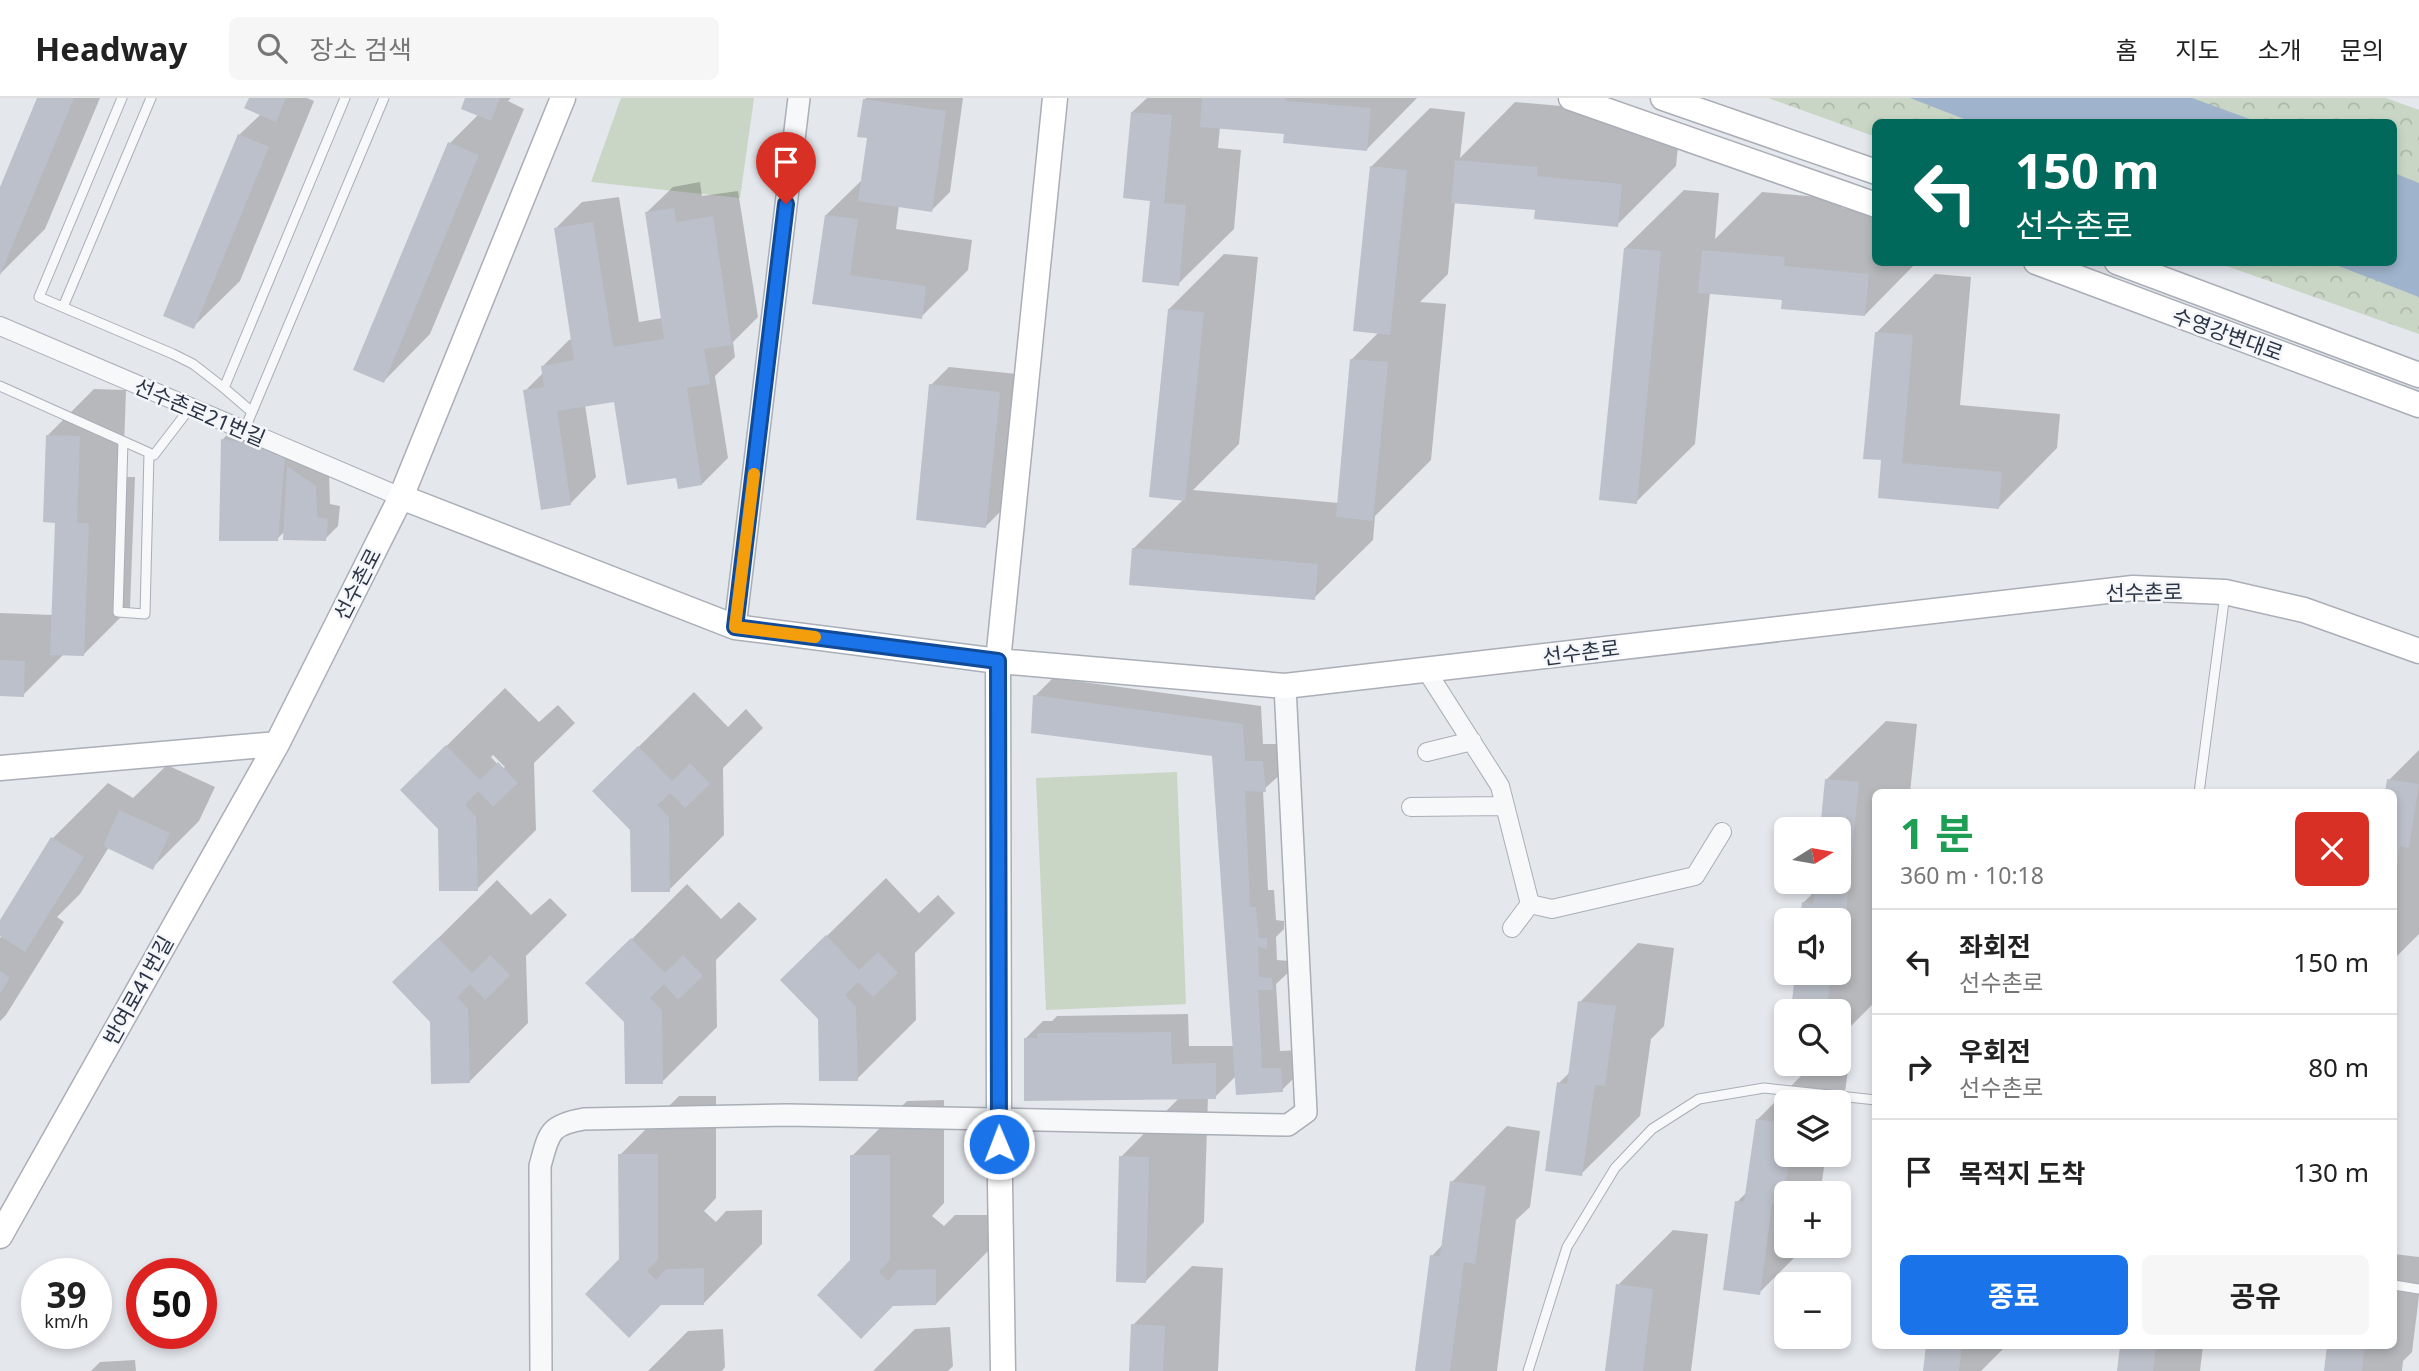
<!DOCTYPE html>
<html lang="ko">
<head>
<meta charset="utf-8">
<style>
  body { margin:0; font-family:"Noto Sans","Noto Sans KR",sans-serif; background:#f6f6f6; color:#222; height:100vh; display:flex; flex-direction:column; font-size:26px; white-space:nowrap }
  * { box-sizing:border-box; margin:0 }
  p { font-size:23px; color:#767676 }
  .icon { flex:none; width:38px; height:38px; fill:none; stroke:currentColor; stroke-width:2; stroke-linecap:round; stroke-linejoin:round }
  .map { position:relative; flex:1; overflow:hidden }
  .drawer { position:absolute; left:1872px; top:691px; width:525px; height:560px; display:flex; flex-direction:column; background:#fff; border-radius:10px; box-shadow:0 4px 10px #0003 }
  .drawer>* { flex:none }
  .guide { position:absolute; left:1872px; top:21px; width:525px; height:147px; border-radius:10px; box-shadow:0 4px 10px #0003; background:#00695c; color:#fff; overflow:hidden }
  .needle { width:46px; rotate:79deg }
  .buttons { position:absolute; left:1774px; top:719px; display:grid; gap:14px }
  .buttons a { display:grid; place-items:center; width:77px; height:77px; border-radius:10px; background:#fff; box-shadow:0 4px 10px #0003; font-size:35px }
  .speed { position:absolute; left:21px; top:1160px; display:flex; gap:14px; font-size:35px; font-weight:700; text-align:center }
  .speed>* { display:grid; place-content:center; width:91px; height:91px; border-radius:50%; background:#fff; box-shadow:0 4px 10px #0003; line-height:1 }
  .speed small { font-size:18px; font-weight:400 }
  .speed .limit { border:10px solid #d22; background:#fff; color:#111 }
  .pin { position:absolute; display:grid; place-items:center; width:60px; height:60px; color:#fff; margin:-72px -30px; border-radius:50% 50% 50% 0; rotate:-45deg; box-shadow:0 0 7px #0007 }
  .pin .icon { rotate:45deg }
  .me { position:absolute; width:77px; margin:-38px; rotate:359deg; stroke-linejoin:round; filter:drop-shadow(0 0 5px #0008) }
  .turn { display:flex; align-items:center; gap:24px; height:147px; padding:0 28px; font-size:32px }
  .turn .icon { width:91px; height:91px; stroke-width:2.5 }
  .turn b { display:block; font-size:49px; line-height:60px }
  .round { display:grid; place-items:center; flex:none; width:74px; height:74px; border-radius:10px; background:#f6f6f6 }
  .headline { display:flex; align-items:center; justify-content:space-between; height:119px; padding:0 28px }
  h1 { font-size:42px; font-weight:700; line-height:52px; color:#1e9e55 }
  .button { display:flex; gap:14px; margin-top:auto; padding:14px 28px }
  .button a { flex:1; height:80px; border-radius:10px; background:#1a73e8; color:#fff; font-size:28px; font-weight:700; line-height:80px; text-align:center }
  .button a+a { background:#f6f6f6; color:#222 }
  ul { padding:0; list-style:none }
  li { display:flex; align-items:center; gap:21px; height:105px; padding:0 28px; border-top:2px solid #e0e0e0 }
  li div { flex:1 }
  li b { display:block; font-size:26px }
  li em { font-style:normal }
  header { display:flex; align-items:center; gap:42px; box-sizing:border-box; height:98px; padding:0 35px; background:#fff; border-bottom:2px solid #e0e0e0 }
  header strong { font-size:33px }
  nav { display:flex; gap:38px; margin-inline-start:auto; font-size:24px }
  .search { width:490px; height:63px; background:#f6f6f6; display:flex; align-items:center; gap:18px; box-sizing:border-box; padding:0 24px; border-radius:10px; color:#767676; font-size:26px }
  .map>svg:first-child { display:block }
</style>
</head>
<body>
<header>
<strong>Headway</strong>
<div class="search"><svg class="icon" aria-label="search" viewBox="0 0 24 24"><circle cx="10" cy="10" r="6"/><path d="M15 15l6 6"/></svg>장소 검색</div>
<nav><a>홈</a><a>지도</a><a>소개</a><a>문의</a></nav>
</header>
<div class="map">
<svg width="2419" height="1273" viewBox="0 0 2419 1273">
  <defs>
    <pattern id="park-crowns" width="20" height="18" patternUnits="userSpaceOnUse" patternTransform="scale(1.75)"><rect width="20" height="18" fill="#c9d6c5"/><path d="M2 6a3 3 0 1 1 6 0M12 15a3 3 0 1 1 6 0" fill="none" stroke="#adb8ab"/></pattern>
  </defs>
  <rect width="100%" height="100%" fill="#e4e7ec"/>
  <!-- grass -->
  <path fill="#c9d6c5" d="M621,0h133l-14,100 -149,-16z
    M1177,674l9,232 -140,6 -10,-232z"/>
  <!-- park -->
  <path fill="url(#park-crowns)" d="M1768,0h618l33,12v224l-201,-71 176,-1v-140h-518v15z"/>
  <!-- water -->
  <path fill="#9fb4cc" d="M1910,0h282l66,24h-286z
    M2394,75l25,10v114l-88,-34 63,-1z"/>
  <!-- shadow -->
  <path fill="#0003" fill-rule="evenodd" d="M39,0h61l-55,131 -45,45v-82z
    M251,0h56l7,3 -74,180 -47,46 46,-192 22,-21z
    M467,0h44l-3,3 16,8 -94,225 -46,47 66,-238 29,-29z
    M866,0h97l-13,94 -18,18 -33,-5 -3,24 76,11 -4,30 -47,47 -107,-15 12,-87 37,-36 6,-42 -5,-37z
    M1147,0h270l-50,51 -81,-16 -66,-6 -2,21 23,2 -7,79 -56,55 -27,-85 -19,-87z
    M1515,4l81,7 84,17 -4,40 -59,59 -80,-17 -82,-7 -7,73 -28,28 26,2 -15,156 -56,56 -2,24 -59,58 -181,-49 51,-50 -15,-190 55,-55 34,3 -19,187 -46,46 146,13 13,-144 27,-27 -8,-165 59,-59 35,4 -5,46z
    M700,84l2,14 36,-5 20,126 -25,25 2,15 -20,19 13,82 -26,26 -24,-8 -62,-75 -31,4 11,72 -26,27 -45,-113 19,-19 -1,-6 26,-26 4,-1 -17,-111 26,-26 37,-5 20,125 23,-4 -16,-105 27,-26z
    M1684,92l35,3 -4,46 47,-47 81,7 -1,9 34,3v51h41l-52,53 -81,-17 -74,-6 -15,152 -59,58 -11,-254z
    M1935,176l36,3 -11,128 100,9 -3,34 -58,59 -116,-48 -7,-126z
    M949,269l68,7 -13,134 -18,18 -55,-141z
    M94,291l32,1 -3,87h12l-5,131 -46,46h-20l-41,41 -23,-1v-81l53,2 3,-94 -9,-85z
    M236,328l93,46 1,32 10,2 -2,20 -13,13 -40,-8 -8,8h-56l2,-100z
    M1053,580l208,28 2,38h18l2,28 -20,18 5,100h6l2,30 8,1v8l-8,8 1,23 12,1 1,10 -14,13 4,67 19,-1 1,22 -18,18 -46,-14 -21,21h-7l-4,125 -58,59 -25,-124 59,-60 -155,-58 18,-18h9l5,-5 131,-2 1,32h45l-20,-291 -179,-59z
    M505,590l34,34 19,-17 17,18 -41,40 2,67 -59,59 -37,-60 -38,-39zM493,657l12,12 -3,2 -11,-12z
    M694,594l34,35 18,-18 17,19 -40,40 1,67 -55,55 -37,-60 -38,-39z
    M1886,623l31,3 -7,69h-34v208l-37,37v-26h-46l4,-39h42v-53h-37l1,-17 13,-13 1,-8h22v-52l-12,-51z
    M2419,652v184l-25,25v-166l-5,-13z
    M167,667l48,22 -16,34 -47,47 -43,-21 -29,47 -23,23 7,5 -58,93 -6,6v-83l3,-3 -3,-1v-11l53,-85 55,-55 25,15z
    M886,780l33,35 19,-18 17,18 -40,40 1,67 -59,59 -37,-60 -38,-39z
    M497,782l34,35 19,-17 17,17 -41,41 2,67 -59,59 -37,-61 -38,-39z
    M687,786l34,35 18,-17 18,17 -41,41 1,67 -55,55 -37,-60 -37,-39z
    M1638,845l36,5 -10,78 -13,13 -11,77 -59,58 -22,-91 11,-11 10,-70z
    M1812,967l36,5 -9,67v-35h-52v53h44l-6,6 -5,33h-33v52h19l-47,47 -22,-91 11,-11 9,-71z
    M679,998h37v102l-12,13 12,11 10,-11 36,-1v34l-58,59h-43l-41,-43v-105z
    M944,1002v103l-12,13 12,10 11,-11h35l1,33 -55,56 -43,1 -41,-44v-105l55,-55z
    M1507,1028l33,5 -10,76 -14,13 -19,151h-80l15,-115 11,-12 9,-62z
    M1673,1132l35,4 -17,137h-84l11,-86z
    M2394,1156l25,3v39l-7,56 -9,9 -1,10h-76l3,-25h65z
    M1192,1168l31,2 -5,103h-87l2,-46z
    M950,1229l3,39 -5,5h-75l42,-42z
    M723,1231l2,38 -3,4h-74l40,-40z
    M1928,1248h78l-25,25h-56z
    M2122,1248h81l-3,25h-81z
    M135,1262l1,11h-45l9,-9z"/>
  <!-- building -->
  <path fill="#bbc0ca" d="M37,0h37l-74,177v-88z
    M249,0h37l-10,24 -32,-14z
    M465,0h35l-9,23 -30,-12z
    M1202,0h84v3l85,7 -4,43 -84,-8 1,-9 -84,-7z
    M863,1l83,12 -14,101 -74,-11 9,-63 -10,-1z
    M1131,14l41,3 -8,88 22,2 -7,81 -37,-4 8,-81 -27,-3z
    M238,36l31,13 -75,182 -31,-13z
    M448,44l31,13 -95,228 -31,-13z
    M1455,62l83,7 -1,9 85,8 -4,43 -84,-8 1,-9 -84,-7z
    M1370,68l37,4 -17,165 -37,-4z
    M674,110l2,14 37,-6 19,129 -28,4 6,35 -23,4 15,97 -24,4 -2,-11 -49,7 -13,-83 -57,9 14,94 -30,5 -18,-120 21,-3 -3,-21 33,-6 -20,-132 39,-6 20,125 51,-8 -19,-127z
    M825,117l33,4 -8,56 76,11 -4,33 -110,-15z
    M1624,150l37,3 -24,253 -38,-4z
    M1702,152l83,7 -1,9 85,8 -4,42 -84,-7 1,-9 -84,-7z
    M1168,211l36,3 -19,189 -36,-4z
    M1875,234l38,3 -11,128 100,9 -3,37 -121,-11 3,-38 -18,-1z
    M1350,261l38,3 -15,159 -37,-4z
    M929,286l71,8 -14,136 -70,-8z
    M46,337l34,1 -3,87h12l-5,133 -34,-1 5,-132 -12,-1z
    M221,341l32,5 32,13 -7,84h-59z
    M287,368l29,20 1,31 11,2 -2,22 -43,-1z
    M1132,450l186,16 -3,36 -186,-15z
    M0,562l25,1 -1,36 -24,-1z
    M1033,597l210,29 2,37h18l3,31 -21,-1 5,116h6l3,31h8v11l-9,-2 1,30 13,1 1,12h-15l4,78h19l2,24 -47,3 -24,-339 -181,-23z
    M446,647l34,35 18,-18 20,21 -25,24 -15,-16 -13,14 11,12 2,74h-39l-1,-62 -38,-39z
    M638,648l34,35 18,-18 20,21 -25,24 -15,-15 -13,12 12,12 1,75h-39l-1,-62 -38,-39z
    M1825,681l34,3 -13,131 -9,-1 -1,8h-36l2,-18 11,2 2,-22h24v-52h-19z
    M2387,681l32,5 -10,64 -9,-2 -4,27 -2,-80h-9z
    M119,712l51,23 -17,37 -50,-24z
    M51,739l33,20 -59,95 -25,-16v-16z
    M826,837l33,35 19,-18 20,21 -25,24 -15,-15 -13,13 11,12 2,74h-39l-1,-62 -38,-39z
    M438,840l34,35 18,-18 20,20 -25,25 -15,-16 -13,13 11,12 2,74 -39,1 -1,-62 -38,-40z
    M631,840l34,35 18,-18 20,21 -25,24 -14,-16 -14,14 12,12 1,74h-38l-1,-62 -39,-39z
    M0,873l10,6 -10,17z
    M1795,875h36l-4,39h-36z
    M1578,903l38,5 -11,80 -10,-1 -13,91 -37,-5 12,-89 10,2z
    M1171,934l1,32 44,-1v36l-192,2v-63h13v-5z
    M1756,1021l31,5v31h3l-7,50 -11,-1 -12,91 -37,-5 12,-89 9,1z
    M618,1056h40v105l-11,12 9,9 10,-11 38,-1v37h-43l-32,33 -44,-44 34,-35z
    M850,1057h40v105l-11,12 9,9 10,-11 38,-1v36l-43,1 -32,33 -44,-44 33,-35z
    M1119,1058l30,1 -3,126 -30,-1z
    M1450,1083l36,5 -11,78 -11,-2 -14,109h-35l15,-116 10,1z
    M1616,1186l37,5 -10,82h-38z
    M1131,1226l34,2 -2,45h-34z
    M1926,1248h36l-3,25h-36z
    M2120,1248h36l-3,25h-36z
    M2327,1248h38l-3,25h-38z"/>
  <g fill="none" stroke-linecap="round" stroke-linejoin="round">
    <defs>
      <path id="service" d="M122,0l-83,199 134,57 20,10 31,24
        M63,209l88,-209
        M0,288l154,69 36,-47
        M252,314l-28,-24 121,-290
        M244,333l140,-333
        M123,343l-5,171 27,2 4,-161
        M2199,695l26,-199
        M2394,1187l25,4
        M1528,1273l39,-124 48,-79 37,-39 47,-30 65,-11 112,12"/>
      <path id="minor" d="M0,228l401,171
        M1426,572l74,116 30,118 -18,24
        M1427,654l45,-11
        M1411,709l94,-1
        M1530,806l22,5 143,-33 27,-44"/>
      <path id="tertiary" d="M735,529l64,-529
        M541,1273l-1,-205c9,-32 8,-41 44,-47l203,-4 501,10 18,-13 -21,-426"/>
      <path id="secondary" d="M1571,0l305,107
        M1663,0l213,74
        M2036,164l383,143
        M2117,164l302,113
        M401,399l334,130 263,34 287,25 848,-98 92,4 79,18 115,41
        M0,670l277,-24
        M0,1138l277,-492 124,-247 162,-399
        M1003,1273l-4,-252 -1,-458 57,-563"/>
    </defs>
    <!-- service casing -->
    <use href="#service" stroke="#a9aeb7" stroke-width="11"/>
    <!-- minor casing -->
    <use href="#minor" stroke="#a9aeb7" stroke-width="20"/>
    <!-- tertiary casing -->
    <use href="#tertiary" stroke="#a9aeb7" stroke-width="24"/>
    <!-- secondary casing -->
    <use href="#secondary" stroke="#a9aeb7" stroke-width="27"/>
    <!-- service -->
    <use href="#service" stroke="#f7f8fa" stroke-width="9"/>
    <!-- minor -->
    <use href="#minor" stroke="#f7f8fa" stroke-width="18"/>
    <!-- tertiary -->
    <use href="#tertiary" stroke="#f7f8fa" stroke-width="21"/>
    <!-- secondary -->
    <use href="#secondary" stroke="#fff" stroke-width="24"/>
  </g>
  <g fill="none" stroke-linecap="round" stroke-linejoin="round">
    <defs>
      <path id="route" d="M786,106l-51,423 263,34 1,483"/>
    </defs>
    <!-- route casing -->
    <use href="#route" stroke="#114b97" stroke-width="18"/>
    <!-- route -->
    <use href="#route" stroke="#1a73e8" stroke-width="12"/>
    <!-- slow -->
    <path stroke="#f59e0b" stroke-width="12" d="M754,376l-19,153 80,10"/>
  </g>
  <g text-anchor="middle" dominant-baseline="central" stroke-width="5" stroke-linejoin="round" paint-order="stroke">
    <!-- street labels -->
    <g font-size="21" fill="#2b3445" stroke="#f4f6f9">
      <text transform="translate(2228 236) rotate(20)">수영강변대로</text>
      <text transform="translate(200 314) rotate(23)">선수촌로21번길</text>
      <text transform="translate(357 486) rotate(-63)">선수촌로</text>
      <text transform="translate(2144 494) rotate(-1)">선수촌로</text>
      <text transform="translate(1581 554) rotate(-7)">선수촌로</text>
      <text transform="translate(138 892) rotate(-61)">반여로41번길</text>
    </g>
  </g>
</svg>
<div class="buttons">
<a><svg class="needle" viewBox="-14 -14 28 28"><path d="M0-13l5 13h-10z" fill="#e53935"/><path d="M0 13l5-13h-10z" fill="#767676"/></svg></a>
<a><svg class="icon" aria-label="sound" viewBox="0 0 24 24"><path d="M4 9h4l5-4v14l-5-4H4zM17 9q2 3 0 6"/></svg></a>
<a><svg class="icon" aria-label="search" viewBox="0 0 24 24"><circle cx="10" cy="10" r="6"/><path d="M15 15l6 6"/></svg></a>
<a><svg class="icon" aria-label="layers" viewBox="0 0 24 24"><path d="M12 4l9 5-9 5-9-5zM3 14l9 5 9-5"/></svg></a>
<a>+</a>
<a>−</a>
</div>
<div class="speed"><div>39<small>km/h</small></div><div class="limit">50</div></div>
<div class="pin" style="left:786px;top:106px;background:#d93025"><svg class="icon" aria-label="arrive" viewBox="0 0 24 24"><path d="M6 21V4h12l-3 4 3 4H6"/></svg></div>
<svg class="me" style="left:999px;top:1046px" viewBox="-20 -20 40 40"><circle r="17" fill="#1a73e8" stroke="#fff" stroke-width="3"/><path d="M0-11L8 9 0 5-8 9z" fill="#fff"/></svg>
<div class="guide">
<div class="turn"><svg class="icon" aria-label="left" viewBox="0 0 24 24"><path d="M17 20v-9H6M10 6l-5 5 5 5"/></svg><div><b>150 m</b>선수촌로</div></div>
</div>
<section class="drawer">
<div class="headline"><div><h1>1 분</h1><p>360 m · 10:18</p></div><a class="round" style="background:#d93025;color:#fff"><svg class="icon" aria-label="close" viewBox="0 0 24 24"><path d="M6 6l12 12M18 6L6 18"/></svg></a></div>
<ul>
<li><svg class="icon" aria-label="left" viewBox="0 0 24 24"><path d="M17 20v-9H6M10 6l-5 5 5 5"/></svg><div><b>좌회전</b><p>선수촌로</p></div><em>150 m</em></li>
<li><svg class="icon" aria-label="right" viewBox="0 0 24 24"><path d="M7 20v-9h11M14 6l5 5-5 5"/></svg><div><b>우회전</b><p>선수촌로</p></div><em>80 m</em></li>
<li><svg class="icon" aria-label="arrive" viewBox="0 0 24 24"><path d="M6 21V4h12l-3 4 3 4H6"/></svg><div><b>목적지 도착</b></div><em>130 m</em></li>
</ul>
<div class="button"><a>종료</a><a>공유</a></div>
</section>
</div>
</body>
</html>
